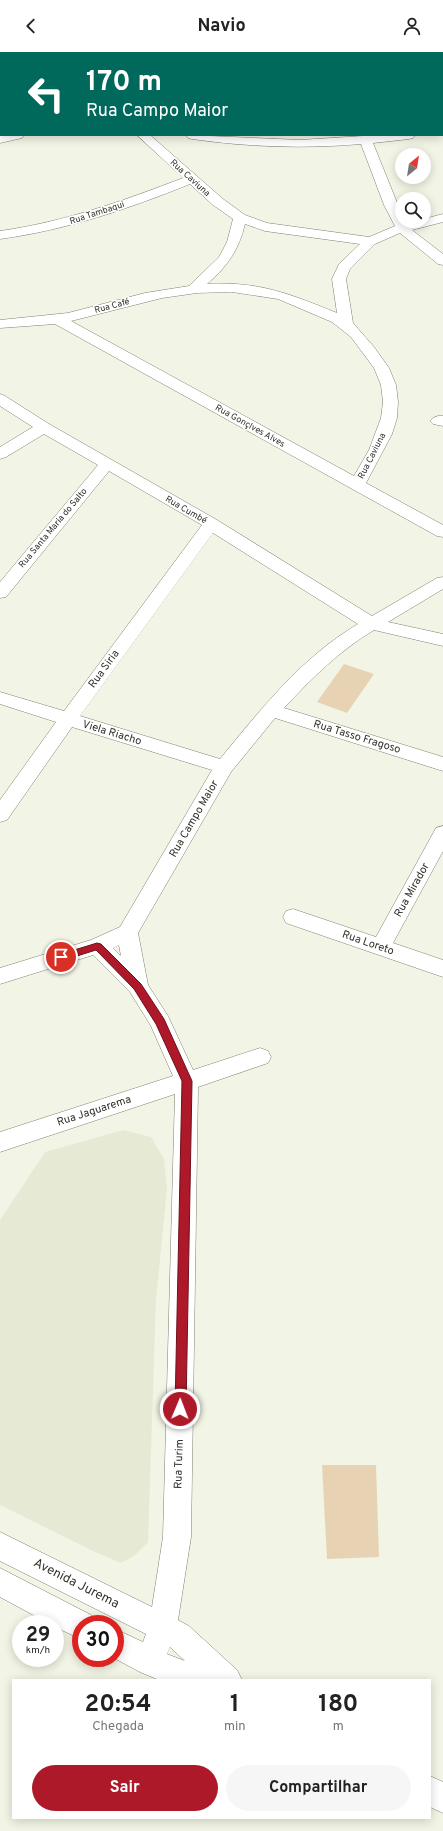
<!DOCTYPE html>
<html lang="pt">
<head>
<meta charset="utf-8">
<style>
  body { margin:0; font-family:Overpass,sans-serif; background:#f6f6f6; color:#222; height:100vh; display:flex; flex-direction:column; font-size:15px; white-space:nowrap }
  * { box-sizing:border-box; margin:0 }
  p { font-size:13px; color:#767676 }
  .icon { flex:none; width:22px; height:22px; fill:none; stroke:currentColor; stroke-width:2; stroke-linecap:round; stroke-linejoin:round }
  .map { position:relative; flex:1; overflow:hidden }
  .drawer { position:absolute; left:12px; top:1627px; width:419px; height:140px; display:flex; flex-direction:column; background:#fff; border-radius:0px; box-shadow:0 2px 10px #0003 }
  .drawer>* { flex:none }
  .guide { position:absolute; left:0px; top:0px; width:443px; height:84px; box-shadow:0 2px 10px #0003; background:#00695c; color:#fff; overflow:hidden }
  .needle { width:26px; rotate:30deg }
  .controls { position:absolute; left:395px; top:96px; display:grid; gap:8px }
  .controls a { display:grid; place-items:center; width:36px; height:36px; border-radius:50%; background:#fff; box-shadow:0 2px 10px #0003; font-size:20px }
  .speed { position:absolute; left:12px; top:1563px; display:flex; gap:8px; font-size:20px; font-weight:700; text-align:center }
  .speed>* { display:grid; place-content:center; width:52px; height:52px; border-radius:50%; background:#fff; box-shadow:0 2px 10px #0003; line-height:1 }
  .speed small { font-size:10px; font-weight:400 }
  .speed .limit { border:6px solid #d22; background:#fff; color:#111 }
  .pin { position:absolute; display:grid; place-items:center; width:34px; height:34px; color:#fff; margin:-17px; border:2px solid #fff; border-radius:50%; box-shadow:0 1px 4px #0007 }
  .me { position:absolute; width:44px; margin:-22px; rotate:1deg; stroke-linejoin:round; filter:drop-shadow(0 0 3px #0008) }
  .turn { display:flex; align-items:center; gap:14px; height:84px; padding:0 20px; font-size:18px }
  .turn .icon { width:52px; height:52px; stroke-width:2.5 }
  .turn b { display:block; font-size:28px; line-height:34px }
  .eta { display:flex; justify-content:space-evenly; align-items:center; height:68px; text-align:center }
  .eta b { font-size:24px; font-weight:700; line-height:28px }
  .action { display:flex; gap:8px; margin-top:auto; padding:8px 20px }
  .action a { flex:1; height:46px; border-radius:24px; background:#ad1929; color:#fff; font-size:16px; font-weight:700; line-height:46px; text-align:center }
  .action a+a { background:#f6f6f6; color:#222 }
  header { display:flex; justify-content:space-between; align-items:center; height:52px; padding:0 20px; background:#fff; font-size:18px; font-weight:700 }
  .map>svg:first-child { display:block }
</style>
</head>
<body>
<header><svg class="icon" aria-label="back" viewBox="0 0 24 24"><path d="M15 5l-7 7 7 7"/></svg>Navio<svg class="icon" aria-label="person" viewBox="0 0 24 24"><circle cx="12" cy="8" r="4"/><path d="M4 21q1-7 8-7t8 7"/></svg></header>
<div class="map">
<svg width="443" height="1779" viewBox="0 0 443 1779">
  <rect width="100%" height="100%" fill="#f2f5e5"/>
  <!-- built -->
  <path fill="#e6ead4" d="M123,1078l28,7 13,22 3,30 -11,111 -8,242 -14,14 -13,7 -26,-11 -95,-47v-285l45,-68z"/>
  <!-- green -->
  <path fill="#e7d3b4" d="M344,612l30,10 -27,39 -30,-11z
    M322,1413h54l3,92 -52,2z"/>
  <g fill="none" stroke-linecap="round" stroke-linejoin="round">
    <defs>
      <path id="minor" d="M417,0h16l-17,1z
        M442,73h1v8h-1z
        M0,83h24l-2,3 -22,5z
        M137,83h13l73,64 22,16 22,8 102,14 26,-11 -11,-21 -23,-61c-57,5 -113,3 -169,-5l-4,-1 -2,-3 114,5 79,-5h36l-2,3 -4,1 -36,4 29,72v6h3l1,2 18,-2v-2l19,-5v8l-31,8 31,24v11l-5,-1 -38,-31 -25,11 -25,25 -4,10 7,44 21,24 15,21 7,17 2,17 -1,16 -5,16 -26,49 77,42v12l-6,-1 -382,-212 -55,4v-8l68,-7 77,-20 44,-7 30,-29 8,-15 6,-23 -20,-14 -23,-21c-62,25 -124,46 -190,55v-8c64,-9 123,-30 183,-53zM245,172l20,7 95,13 -21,20 -7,15 5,34c-47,-19 -78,-32 -130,-29 20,-17 32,-34 38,-60zM232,240l46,7 54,23 19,15 23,31 7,17 2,17 -2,16 -12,32 -15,26 -283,-155 91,-23 35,-5z
        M0,342l5,2 44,28 168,96 155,96 65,-38 6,-1v12l-55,33 55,12v12l-69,-16c-35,21 -62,48 -90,78l159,49v14l-168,-53 -44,54 -93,161 10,52 20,31 25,54 67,-22 8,3 3,6 -3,6 -70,24 -7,450 -13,83 11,6 48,44 5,10h-83l-19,-8 -26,-14 1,-29 28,13 3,-8 -146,-73v-29l152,75 11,-70 12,-443 -175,58v-20l173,-56 -22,-50 -21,-34 -37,-37 -93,29v-16l91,-28 29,-13 92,-157 -140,-43 -65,93 -7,2v-22l56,-78 -56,-18v-12l64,19 138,-186 -93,-54 -103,126 -6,1v-16l98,-117 -54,-31 -38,23 -6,2v-12l33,-20 -33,-21zM213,481l145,91c-56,33 -97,85 -138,135l-140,-43zM119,893l2,11 -8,-8zM170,1595l15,14 -18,-7z
        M438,364h5v10l-10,-2 -3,-3 3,-3z
        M443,774v25l-50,92 50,17v17l-157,-54 -3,-6 3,-6 7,-2 83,28 60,-109z
        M0,1516l91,47 4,9h-14v15l-26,-12v-3h-5l-50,-27z
        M430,1724l13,6v31l-13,-6z"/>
    </defs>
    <!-- minor casing -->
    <use href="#minor" stroke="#7d8072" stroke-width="1"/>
    <!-- minor -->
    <use href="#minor" fill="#fff" fill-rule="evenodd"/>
  </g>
  <!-- route -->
  <path fill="#ad1929" stroke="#70101b" d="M97,891l4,1 40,40 23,35 28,62 -6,328 -2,4 -4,1 -3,-1 -2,-4 7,-328 -26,-57 -22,-35 -38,-39 -35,11 -4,-4 1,-2z"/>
  <g text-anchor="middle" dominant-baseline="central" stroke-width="3" stroke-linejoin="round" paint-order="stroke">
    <!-- far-street labels -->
    <g font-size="9" fill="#31322c" stroke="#fff">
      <text transform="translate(190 126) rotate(42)">Rua Caviuna</text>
      <text transform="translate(97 161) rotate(-18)">Rua Tambaqui</text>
      <text transform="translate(112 254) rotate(-15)">Rua Café</text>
      <text transform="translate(250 374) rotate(29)">Rua Gonçlves Alves</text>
      <text transform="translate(372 404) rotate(-63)">Rua Caviuna</text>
      <text transform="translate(186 458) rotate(30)">Rua Cumbé</text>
      <text transform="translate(53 476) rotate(-50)">Rua Santa Maria do Salto</text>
    </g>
    <!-- street labels -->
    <g font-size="11" fill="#31322c" stroke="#fff">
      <text transform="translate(104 617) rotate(-54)">Rua Siria</text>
      <text transform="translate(112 681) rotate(17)">Viela Riacho</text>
      <text transform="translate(357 685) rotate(17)">Rua Tasso Fragoso</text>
      <text transform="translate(194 767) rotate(-60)">Rua Campo Maior</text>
      <text transform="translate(412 838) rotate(-61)">Rua Mirador</text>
      <text transform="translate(368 891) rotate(19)">Rua Loreto</text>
      <text transform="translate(94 1059) rotate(-18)">Rua Jaguarema</text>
      <text transform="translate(179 1412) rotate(-88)">Rua Turim</text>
    </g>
    <!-- near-street labels -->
    <g font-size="13" fill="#31322c" stroke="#fff">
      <text transform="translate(76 1532) rotate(27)">Avenida Jurema</text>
    </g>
  </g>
</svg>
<div class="controls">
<a><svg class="needle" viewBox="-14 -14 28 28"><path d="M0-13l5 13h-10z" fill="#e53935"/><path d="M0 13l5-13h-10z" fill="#767676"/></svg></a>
<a><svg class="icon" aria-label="search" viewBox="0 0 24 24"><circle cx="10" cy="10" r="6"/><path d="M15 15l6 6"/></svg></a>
</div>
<div class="speed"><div>29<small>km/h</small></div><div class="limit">30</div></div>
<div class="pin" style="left:61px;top:905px;background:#d93025"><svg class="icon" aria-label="arrive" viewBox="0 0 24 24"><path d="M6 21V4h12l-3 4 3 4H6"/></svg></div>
<svg class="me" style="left:180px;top:1357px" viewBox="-20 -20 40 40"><circle r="17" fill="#ad1929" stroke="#fff" stroke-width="3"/><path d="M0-11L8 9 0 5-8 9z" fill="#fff"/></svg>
<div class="guide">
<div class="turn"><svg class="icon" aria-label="left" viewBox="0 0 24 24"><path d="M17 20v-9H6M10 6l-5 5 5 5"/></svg><div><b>170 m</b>Rua Campo Maior</div></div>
</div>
<section class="drawer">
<div class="eta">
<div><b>20:54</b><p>Chegada</p></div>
<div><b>1</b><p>min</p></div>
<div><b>180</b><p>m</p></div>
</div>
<div class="action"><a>Sair</a><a>Compartilhar</a></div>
</section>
</div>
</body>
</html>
